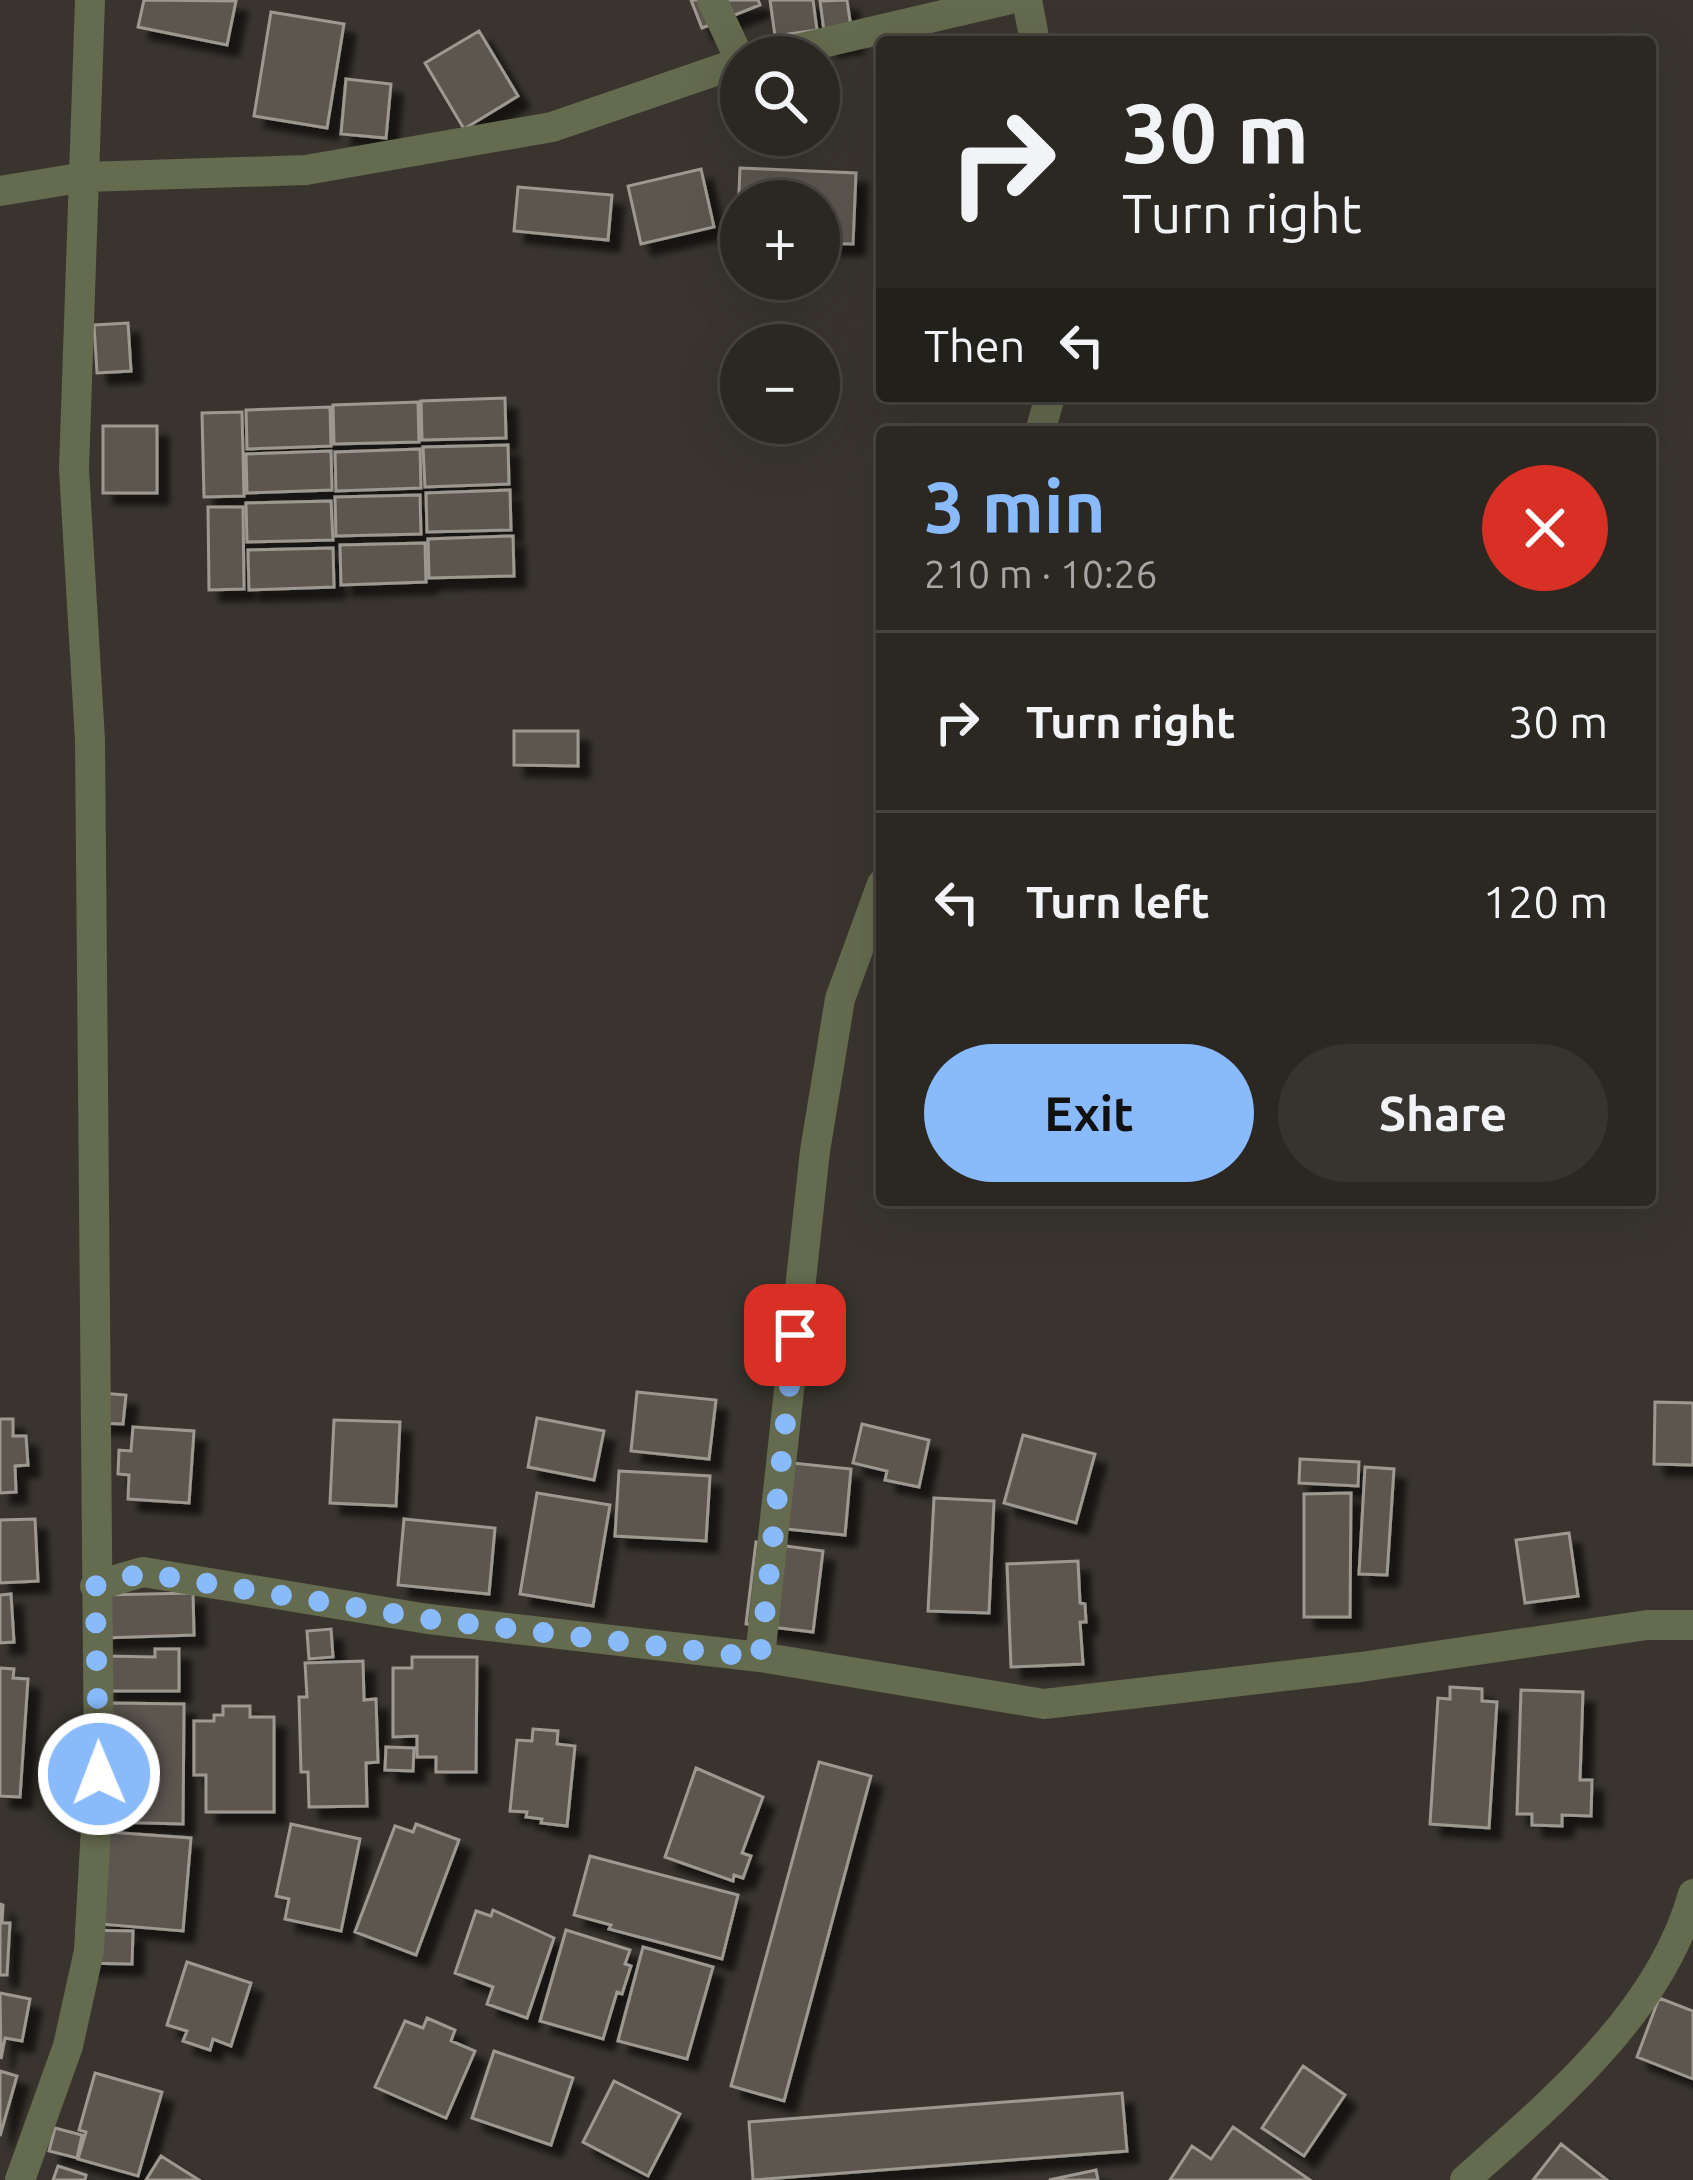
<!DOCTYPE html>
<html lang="en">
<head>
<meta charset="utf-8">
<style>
  body { margin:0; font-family:Ubuntu,sans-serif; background:#37342f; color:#f1f3f6; height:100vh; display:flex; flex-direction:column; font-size:45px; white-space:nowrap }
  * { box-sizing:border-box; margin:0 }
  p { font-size:39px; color:#a6a6a5 }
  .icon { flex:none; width:66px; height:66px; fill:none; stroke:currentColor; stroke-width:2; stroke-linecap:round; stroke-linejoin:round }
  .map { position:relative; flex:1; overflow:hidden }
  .side { position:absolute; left:876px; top:426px; width:780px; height:780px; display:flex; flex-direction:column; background:#2b2822; border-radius:12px; box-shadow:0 12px 48px #0002,0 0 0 3px #474440 }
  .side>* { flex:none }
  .guide { position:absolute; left:876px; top:36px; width:780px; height:366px; border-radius:12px; box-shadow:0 12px 48px #0002,0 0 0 3px #474440; background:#2b2822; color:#f1f3f6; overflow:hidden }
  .tools { position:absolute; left:720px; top:36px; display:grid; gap:24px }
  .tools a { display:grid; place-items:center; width:120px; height:120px; border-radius:50%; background:#2b2822; box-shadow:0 12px 48px #0002,0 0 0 3px #474440; font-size:60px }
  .pin { position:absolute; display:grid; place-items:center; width:102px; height:102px; color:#fff; margin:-51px; border-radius:24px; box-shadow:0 6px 18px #0006 }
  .me { position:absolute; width:132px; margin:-66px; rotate:359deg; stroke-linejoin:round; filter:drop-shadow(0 0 9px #0008) }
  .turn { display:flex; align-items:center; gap:42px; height:252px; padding:0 48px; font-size:54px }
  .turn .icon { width:156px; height:156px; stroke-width:2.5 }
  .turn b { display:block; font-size:84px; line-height:102px }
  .then { display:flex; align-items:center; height:114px; padding:0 48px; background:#0003; gap:24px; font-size:45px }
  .round { display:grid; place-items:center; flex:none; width:126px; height:126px; border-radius:63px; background:#37342f }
  .head { display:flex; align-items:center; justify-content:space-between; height:204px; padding:0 48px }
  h1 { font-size:72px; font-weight:600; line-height:90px; color:#89bafc }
  .primary-button { display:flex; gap:24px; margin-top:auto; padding:24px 48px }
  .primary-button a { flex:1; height:138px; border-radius:72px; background:#89bafc; color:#111; font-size:48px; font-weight:600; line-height:138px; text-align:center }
  .primary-button a+a { background:#37342f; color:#f1f3f6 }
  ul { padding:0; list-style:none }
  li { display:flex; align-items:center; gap:36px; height:180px; padding:0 48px; border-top:3px solid #474440 }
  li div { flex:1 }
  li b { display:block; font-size:45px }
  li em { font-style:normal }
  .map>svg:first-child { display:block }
</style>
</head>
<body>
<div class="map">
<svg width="1693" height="2180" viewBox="0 0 1693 2180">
  <defs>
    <filter id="shadow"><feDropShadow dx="11" dy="11" stdDeviation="3" flood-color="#0009"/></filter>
  </defs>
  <rect width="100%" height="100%" fill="#39352e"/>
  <!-- building -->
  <path fill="#5b574f" stroke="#9d9990" stroke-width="3" filter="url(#shadow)" d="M144,0l92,1 -9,44 -89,-18z
    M691,0h67l2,5 -58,23z
    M770,0h43l4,30 -42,6z
    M847,0l6,41 -27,5 -6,-45z
    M271,12l73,12 -17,104 -73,-12z
    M479,31l39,65 -54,33 -39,-66z
    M346,79l45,5 -5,54 -45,-4z
    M740,168l116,5 -3,71 -34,-1v-42h-78v39l-4,-1z
    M701,169l13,58 -73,17 -13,-58z
    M518,187l94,8 -4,45 -94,-9z
    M128,323l3,48 -34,2 -3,-48z
    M505,398l1,40 -84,2 -1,-39z
    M418,402l1,40 -85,2 -1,-39z
    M330,407l1,39 -84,3 -1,-39z
    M242,412l2,84 -40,1 -2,-84z
    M103,426h54v67h-54z
    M508,445l1,39 -84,3 -2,-40z
    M420,449l1,39 -85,3 -1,-39z
    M331,451l1,39 -85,3 -1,-39z
    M510,490l1,40 -84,2 -1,-39z
    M420,495l1,39 -85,2 -1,-39z
    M331,501l2,39 -86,2 -1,-39z
    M208,507h35l1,82 -35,1z
    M513,536l1,40 -85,2 -1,-39z
    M425,543l1,39 -85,3 -1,-40z
    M333,548l1,39 -85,3 -1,-40z
    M514,731h64v35l-64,-1z
    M637,1392l79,8 -7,59 -78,-8z
    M101,1393l25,2 -3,29 -25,-1z
    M1655,1402l38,1v62l-39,-1z
    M537,1418l67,13 -10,49 -66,-13z
    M0,1419h13v17h13l2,29 -13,1 1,26 -16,1z
    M334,1420l66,2 -4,84 -66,-3z
    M862,1424l67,16 -10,47 -34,-7 2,-9 -34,-8z
    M133,1427l61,4 -5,72 -61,-4 1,-24 -11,-1 1,-24 12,1z
    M1023,1435l72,19 -19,69 -72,-20z
    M1300,1459l59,3 -1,24 -59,-3z
    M773,1461l78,8 -6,66 -79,-8z
    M1365,1467l29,2 -7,106 -28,-1z
    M619,1471l91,5 -4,65 -91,-5z
    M537,1493l73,12 -17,101 -73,-12z
    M1351,1493l-1,124h-46v-123z
    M934,1498l60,3 -5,112 -61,-2z
    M35,1519l3,62 -38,2v-63z
    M404,1519l91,9 -6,66 -91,-9z
    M1569,1533l9,63 -53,7 -9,-63z
    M756,1542l67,9 -10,81 -67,-8z
    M1078,1561l2,42 5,1 1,18h-6l3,42 -72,3 -4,-103z
    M193,1593l1,42 -92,3 -1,-43z
    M11,1594l3,48 -14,1v-48z
    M331,1629l2,28 -24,2 -2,-28z
    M155,1649h24v42h-75l1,-35 50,1z
    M412,1657h65l-1,115h-40v-15h-19v-21l-24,1v-69h19z
    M363,1661l1,39 12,-1 2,63 -12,1 1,43 -58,1 -1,-35h-7l-2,-75h8l-2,-34z
    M0,1668l14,1 -1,9 15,1 -8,118 -20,-1z
    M1450,1687l32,2v12l15,1 -8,126 -59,-4 8,-126 12,1z
    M1521,1690l62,2 -3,88h12l-1,36 -29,-1v11l-30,-1v-11h-15z
    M111,1703l73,1 -1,120 -74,-2z
    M223,1706h27v11h24v95h-68v-37h-12v-54h20v-6h9z
    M533,1729l25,2 -1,13 18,2 -8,80 -26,-3 1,-4 -16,-2 1,-5 -17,-1 7,-71 15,1z
    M386,1747l28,1 -1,23 -28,-1z
    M819,1762l52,14 -87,325 -53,-15z
    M696,1768l67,29 -21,56 9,3 -8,22 -9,-3 -1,6 -68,-24z
    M291,1824l69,15 -19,92 -56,-12 4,-20 -13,-3z
    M416,1824l43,16 -43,115 -61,-23 40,-106 18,6z
    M108,1832l83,6 -8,93 -83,-7z
    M590,1856l148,39 -16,64 -113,-30 2,-4 -37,-10z
    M0,1904l3,1 -1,18h8l-3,52h-7z
    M493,1910l61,28 -27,80 -40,-14 6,-17 -38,-14 21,-62 15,5z
    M77,1930l56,1 -1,33 -56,-1z
    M566,1930l64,20 -5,14 6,2 -9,28 -5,-2 -14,47 -63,-18z
    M643,1947l70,20 -26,92 -69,-18z
    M187,1962l64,21 -20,63 -18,-7 -3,11 -27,-9 4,-10 -20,-6z
    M0,1993l30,6 -8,42 -17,-3 -4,21z
    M1659,1998l34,13v68l-56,-22z
    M427,2018l28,12 -4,11 24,10 -29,67 -71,-31 30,-66 18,7z
    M494,2051l79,27 -22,67 -79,-27z
    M1303,2066l42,29 -41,61 -42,-28z
    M0,2071l17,5 -17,60z
    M95,2073l67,19 -24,84 -60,-17 8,-27 -7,-2z
    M614,2081l66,33 -32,62 -65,-34z
    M1122,2093l5,58 -374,29 -4,-58z
    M1233,2127l77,53h-140l22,-34 19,13z
    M55,2128l27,7 -5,23 -28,-7z
    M1561,2144l46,36h-74z
    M161,2156l38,24h-53z
    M58,2166l28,9 -1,5h-32z
    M1096,2170l2,10h-49z"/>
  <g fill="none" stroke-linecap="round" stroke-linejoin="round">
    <!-- minor -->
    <path stroke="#656b4e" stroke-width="30" d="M712,0l29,62
      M1027,0l8,42
      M763,57l244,-57
      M0,191l85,-14 221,-7 246,-43 189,-65
      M1040,432l10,-36
      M95,1586l48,-14 285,47 332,38 284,47 317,-37 286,-42h46
      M760,1657l55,-506 25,-152 42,-115
      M20,2180l48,-134 21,-95 10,-177 -9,-1034 -16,-271 16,-469
      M1465,2180c88,-79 195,-167 228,-286"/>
  </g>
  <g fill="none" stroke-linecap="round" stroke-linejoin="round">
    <!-- route -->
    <path stroke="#89bafc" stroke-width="21" stroke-dasharray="0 37.8" d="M99,1774l-4,-188 48,-13 285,46 332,39 35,-323"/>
  </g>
</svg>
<div class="tools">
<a><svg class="icon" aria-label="search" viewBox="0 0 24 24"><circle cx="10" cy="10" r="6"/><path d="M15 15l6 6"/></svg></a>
<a>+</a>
<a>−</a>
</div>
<div class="pin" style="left:795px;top:1335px;background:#d93025"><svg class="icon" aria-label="arrive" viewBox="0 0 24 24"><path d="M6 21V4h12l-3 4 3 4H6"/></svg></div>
<svg class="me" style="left:99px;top:1774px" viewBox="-20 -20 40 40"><circle r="17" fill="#89bafc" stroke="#fff" stroke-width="3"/><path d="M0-11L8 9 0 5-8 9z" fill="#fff"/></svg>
<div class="guide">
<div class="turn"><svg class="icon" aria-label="right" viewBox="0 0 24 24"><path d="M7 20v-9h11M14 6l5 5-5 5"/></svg><div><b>30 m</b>Turn right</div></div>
<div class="then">Then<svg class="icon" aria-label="left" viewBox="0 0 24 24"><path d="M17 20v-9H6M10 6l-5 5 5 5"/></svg></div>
</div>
<section class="side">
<div class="head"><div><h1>3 min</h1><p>210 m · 10:26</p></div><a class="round" style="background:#d93025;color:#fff"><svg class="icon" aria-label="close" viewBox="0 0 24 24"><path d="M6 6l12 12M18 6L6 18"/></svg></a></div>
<ul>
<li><svg class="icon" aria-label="right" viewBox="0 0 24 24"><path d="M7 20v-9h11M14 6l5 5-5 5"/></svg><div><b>Turn right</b></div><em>30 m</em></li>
<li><svg class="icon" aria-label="left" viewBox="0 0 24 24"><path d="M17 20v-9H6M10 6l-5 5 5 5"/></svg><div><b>Turn left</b></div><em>120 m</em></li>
</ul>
<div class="primary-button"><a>Exit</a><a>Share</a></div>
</section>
</div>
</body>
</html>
